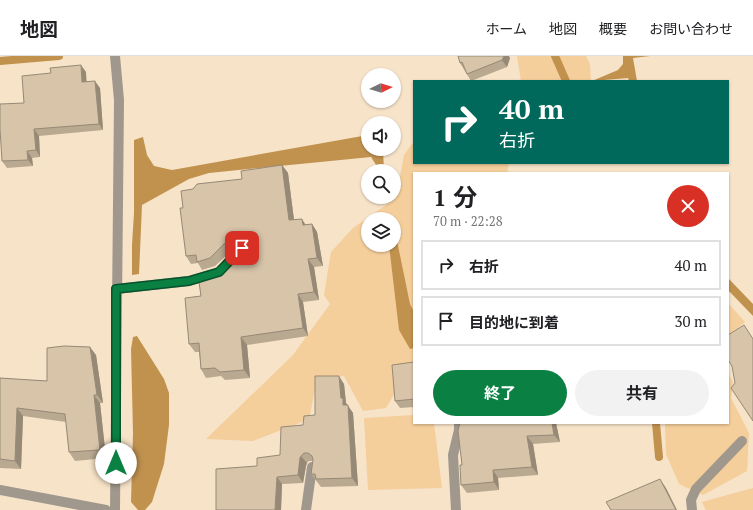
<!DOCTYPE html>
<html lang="ja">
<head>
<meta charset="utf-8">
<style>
  body { margin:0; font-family:"PT Serif","Noto Sans JP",serif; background:#f2f2f2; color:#202124; height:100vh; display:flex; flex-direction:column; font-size:15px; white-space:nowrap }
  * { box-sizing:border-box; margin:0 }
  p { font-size:13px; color:#757577 }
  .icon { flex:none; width:22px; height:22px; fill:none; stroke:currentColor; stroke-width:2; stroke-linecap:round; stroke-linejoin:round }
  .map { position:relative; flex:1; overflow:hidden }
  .sheet { position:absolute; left:413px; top:116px; width:316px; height:252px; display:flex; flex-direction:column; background:#fff; border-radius:0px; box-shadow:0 1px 3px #0004 }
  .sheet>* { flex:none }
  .banner { position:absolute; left:413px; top:24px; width:316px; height:84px; border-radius:0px; box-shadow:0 1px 3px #0004; background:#00695c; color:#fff; overflow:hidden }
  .needle { width:26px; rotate:85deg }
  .tools { position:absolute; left:361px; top:12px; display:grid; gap:8px }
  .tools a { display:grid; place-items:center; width:40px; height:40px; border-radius:50%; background:#fff; box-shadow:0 1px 3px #0004; font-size:20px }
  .pin { position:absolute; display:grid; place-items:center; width:34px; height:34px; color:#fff; margin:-17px; border-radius:8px; box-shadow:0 2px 6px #0006 }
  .me { position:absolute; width:44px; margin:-22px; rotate:0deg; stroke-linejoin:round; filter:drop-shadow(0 0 3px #0008) }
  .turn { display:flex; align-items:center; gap:14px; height:84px; padding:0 20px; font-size:18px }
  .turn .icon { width:52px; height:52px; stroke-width:2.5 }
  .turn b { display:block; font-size:28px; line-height:34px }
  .round { display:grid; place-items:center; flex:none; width:42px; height:42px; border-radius:21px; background:#f2f2f2 }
  .overview { display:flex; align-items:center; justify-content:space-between; height:68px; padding:0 20px }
  h1 { font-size:24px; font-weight:700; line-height:30px }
  .cta { display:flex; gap:8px; margin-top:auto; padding:8px 20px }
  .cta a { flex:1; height:46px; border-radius:24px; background:#0b8043; color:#fff; font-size:16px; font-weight:700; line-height:46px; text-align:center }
  .cta a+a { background:#f2f2f2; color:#202124 }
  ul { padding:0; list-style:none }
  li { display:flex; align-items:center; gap:12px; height:50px; margin:0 8px 6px; padding:0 12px; border:2px solid #e0e0e0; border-radius:0px }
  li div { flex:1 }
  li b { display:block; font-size:15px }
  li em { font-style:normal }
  header { display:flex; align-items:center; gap:24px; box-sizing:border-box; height:56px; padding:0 20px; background:#fff; border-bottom:1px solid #e0e0e0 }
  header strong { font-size:19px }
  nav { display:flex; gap:22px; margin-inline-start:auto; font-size:14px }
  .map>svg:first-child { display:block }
</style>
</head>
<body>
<header>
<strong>地図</strong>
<nav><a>ホーム</a><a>地図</a><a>概要</a><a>お問い合わせ</a></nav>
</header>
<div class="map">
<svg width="753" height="454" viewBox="0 0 753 454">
  <rect width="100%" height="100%" fill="#f7e3c8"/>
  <!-- green -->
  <path fill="#f4ce9b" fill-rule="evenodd" d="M517,0h69l4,8 1,17h-70z
    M414,85v22h95l-2,10h-93v192l-19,28 -9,15 -23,3 -19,-35 -27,3 -7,36 -10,8 -47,18 -47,-2 87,-84 37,-51 -6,-9 7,-43 22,-24 43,-30 8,-43zM368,163h26v26h-26z
    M728,247l17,19 -17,14z
    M728,317l5,9 -2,16 18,35 -2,38 -44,24 -24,-11 -13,-30 -1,-31h63z
    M414,359v8h20l8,65 -74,2 -4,-72z
    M753,432v22h-47l-4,-8z"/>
  <!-- water -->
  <path fill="#c1924e" d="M623,0h27l-17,2 4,23h-8l-1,-3 -36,3 26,-11 5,-6z
    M368,79v14h17l-2,1 1,21h-6v-3l-7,-11 -162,16 -20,6 -47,26 -3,69 -7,1v-30l2,-32v-73l9,-3 4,18 7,11 18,4z
    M394,170l16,78 4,8v36l-4,1 -11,-19 -10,-85h5z
    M728,222l25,26v12l-25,-26z
    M137,280l27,43 5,14v32l-5,39 -12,38 -7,8h-7l-7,-8 2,-69 -2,-84 2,-12z"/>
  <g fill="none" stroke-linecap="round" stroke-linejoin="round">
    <!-- stream -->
    <path stroke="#c1924e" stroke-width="8" d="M555,0l11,25
      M0,5l59,-5
      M656,367l3,34"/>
    <!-- minor -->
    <path stroke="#a0988d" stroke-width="10" d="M115,0l4,44 -4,410
      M116,233l73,-8 21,-6
      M0,434l106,20
      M306,454l6,-43
      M456,454l-3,-55 6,-25v-7
      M692,454l-1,-10 5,-11 46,-48"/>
  </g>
  <!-- wall -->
  <path fill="#b9a991" d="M458,0l52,2 -3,9 -36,14 -11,-18z
    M86,16v10l14,6 3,42 -64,6 1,21 -8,1 1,8 -26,2 -5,-7 22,-58z
    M282,109l6,8 6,47 12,5 6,-1 5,8 6,34 -9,1 5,33 -16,2 5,34 -61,9 3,33 -25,2 -4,-4 -15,2 -5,-9 -2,-17h-4l-6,-8 12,-48 14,-26 3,-2 23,-24 1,-2h-2l-25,24 -13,4 -4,-7 -7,1 -5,-8 -3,-48 10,-19 49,-10z
    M96,299l7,48h-3l6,55 -31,3 -6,-9 -3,-30 -43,-6 -2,53 -21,-1v-90l47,3z
    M414,306v45l-14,1 -5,-7z
    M344,328l2,19 7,10 5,73 -37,1 -10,-13 2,-13h-4l-2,2 -1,3 -3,17 -21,1 -1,26h-65l41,-44 23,-11 23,-30 12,-10z
    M460,367h96l4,19 -27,2 5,31 -40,3 1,12 -32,3 -6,-8 1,-20z"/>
  <!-- shaded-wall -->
  <path fill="#968976" d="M504,0h5l1,2 -3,9 -5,-7z
    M81,9l5,7 1,17 -5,-7z
    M95,25l5,7 3,42 -4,-6z
    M34,73l5,7 1,21 -4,-7z
    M27,95l5,7 1,8 -5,-6z
    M282,109l6,8 7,55 -6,-8z
    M302,163l5,8 -4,-2z
    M312,168l5,8 6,34 -6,-8z
    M308,203l6,8 5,33 -5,-8z
    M298,238l5,8 5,34 -5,-8z
    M241,281l6,8 3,33 -6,-8z
    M90,291l6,8 7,48 -6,-8z
    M339,320l5,8 2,19 7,10 5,73 -6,-8 -9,-73 -2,-7z
    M94,339l6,8 6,55 -6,-8z
    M17,352l6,8 -2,53 -6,-8z
    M552,367h4l4,19 -6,-7z
    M527,380l6,8 5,31 -6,-8z
    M301,400l6,7 -1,3 -3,17 -5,-8 2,-17z
    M493,414l5,8 1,12 -5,-8z
    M277,421l5,7 -1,26h-6z
    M660,423l6,9 11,22h-1z"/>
  <!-- building -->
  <path fill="#d7c4a9" stroke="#968976" d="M458,0h46l-2,4 -35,14 -5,-12 -2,1z
    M81,9l1,17 13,-1 4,43 -65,5 2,21 -9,1 1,9 -26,1 -2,-32v-25l24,-1 -2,-27 29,-3 -1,-5z
    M282,109l7,55 13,-1 1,6 9,-1 5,34 -9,1 6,33 -16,2 5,34 -62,9 3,33 -24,2 -5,-4 -14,1 -2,-26 -10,1 -4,-46 16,-2 -3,-21 17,-5 3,-2 23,-24 2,-3 -1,-3 -4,-4h-4l-24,24 -13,4 -1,-7 -10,1 -6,-48h3l-2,-17 12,-2 4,-5 45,-5 -1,-8z
    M744,269l9,14v82l-22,-33 4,-5 -3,-17 -4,-6v-25z
    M64,290l26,1 7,48h-3l6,55 -31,2 -4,-38 -48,-6 -2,53 -15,-2v-81l47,3v-33z
    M414,306v37l-19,2 -3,-36z
    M315,320h24l2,22h2v7h5l4,73 -36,1 -1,-5h-4l2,-14 -1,-4 -4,-3h-4l-3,3 -1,2 -2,17 -21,2 -2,33h-59v-41l41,-3v-8l23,-3 1,-28 22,-2 1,-9 11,-1z
    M460,367h92l2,12 -27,1 5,31 -39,3 1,12 -33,3 -1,-20h2l-4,-34z
    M660,423l16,31h-65l-5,-8z"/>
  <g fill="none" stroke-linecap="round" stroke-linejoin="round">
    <defs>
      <path id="route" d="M116,407v-174l73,-8 30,-9 23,-24"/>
    </defs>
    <!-- route casing -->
    <use href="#route" stroke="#07532c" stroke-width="10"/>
    <!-- route -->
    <use href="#route" stroke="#0b8043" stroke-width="7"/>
  </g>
</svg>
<div class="tools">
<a><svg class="needle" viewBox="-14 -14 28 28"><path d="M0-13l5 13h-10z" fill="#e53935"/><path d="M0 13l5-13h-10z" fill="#757577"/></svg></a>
<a><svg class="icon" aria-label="sound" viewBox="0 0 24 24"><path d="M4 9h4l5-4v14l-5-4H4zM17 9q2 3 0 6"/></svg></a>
<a><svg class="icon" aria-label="search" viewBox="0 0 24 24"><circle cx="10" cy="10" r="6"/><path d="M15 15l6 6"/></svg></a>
<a><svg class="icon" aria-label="layers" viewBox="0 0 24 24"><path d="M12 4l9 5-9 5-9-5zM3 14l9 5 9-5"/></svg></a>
</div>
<div class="pin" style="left:242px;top:192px;background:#d93025"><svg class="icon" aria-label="arrive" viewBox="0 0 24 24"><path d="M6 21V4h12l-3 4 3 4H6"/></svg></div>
<svg class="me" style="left:116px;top:407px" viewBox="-20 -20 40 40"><circle r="19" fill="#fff"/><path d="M0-13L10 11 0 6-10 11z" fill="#0b8043"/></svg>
<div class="banner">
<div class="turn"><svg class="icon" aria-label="right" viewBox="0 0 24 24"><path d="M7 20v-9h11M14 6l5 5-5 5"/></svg><div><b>40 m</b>右折</div></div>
</div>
<section class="sheet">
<div class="overview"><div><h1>1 分</h1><p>70 m · 22:28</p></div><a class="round" style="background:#d93025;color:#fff"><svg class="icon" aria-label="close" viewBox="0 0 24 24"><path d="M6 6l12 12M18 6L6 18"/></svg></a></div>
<ul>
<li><svg class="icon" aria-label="right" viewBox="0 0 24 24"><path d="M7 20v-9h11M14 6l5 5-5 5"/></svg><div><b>右折</b></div><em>40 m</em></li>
<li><svg class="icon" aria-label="arrive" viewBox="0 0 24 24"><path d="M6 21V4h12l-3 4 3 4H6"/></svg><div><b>目的地に到着</b></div><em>30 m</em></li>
</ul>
<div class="cta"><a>終了</a><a>共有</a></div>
</section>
</div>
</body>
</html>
